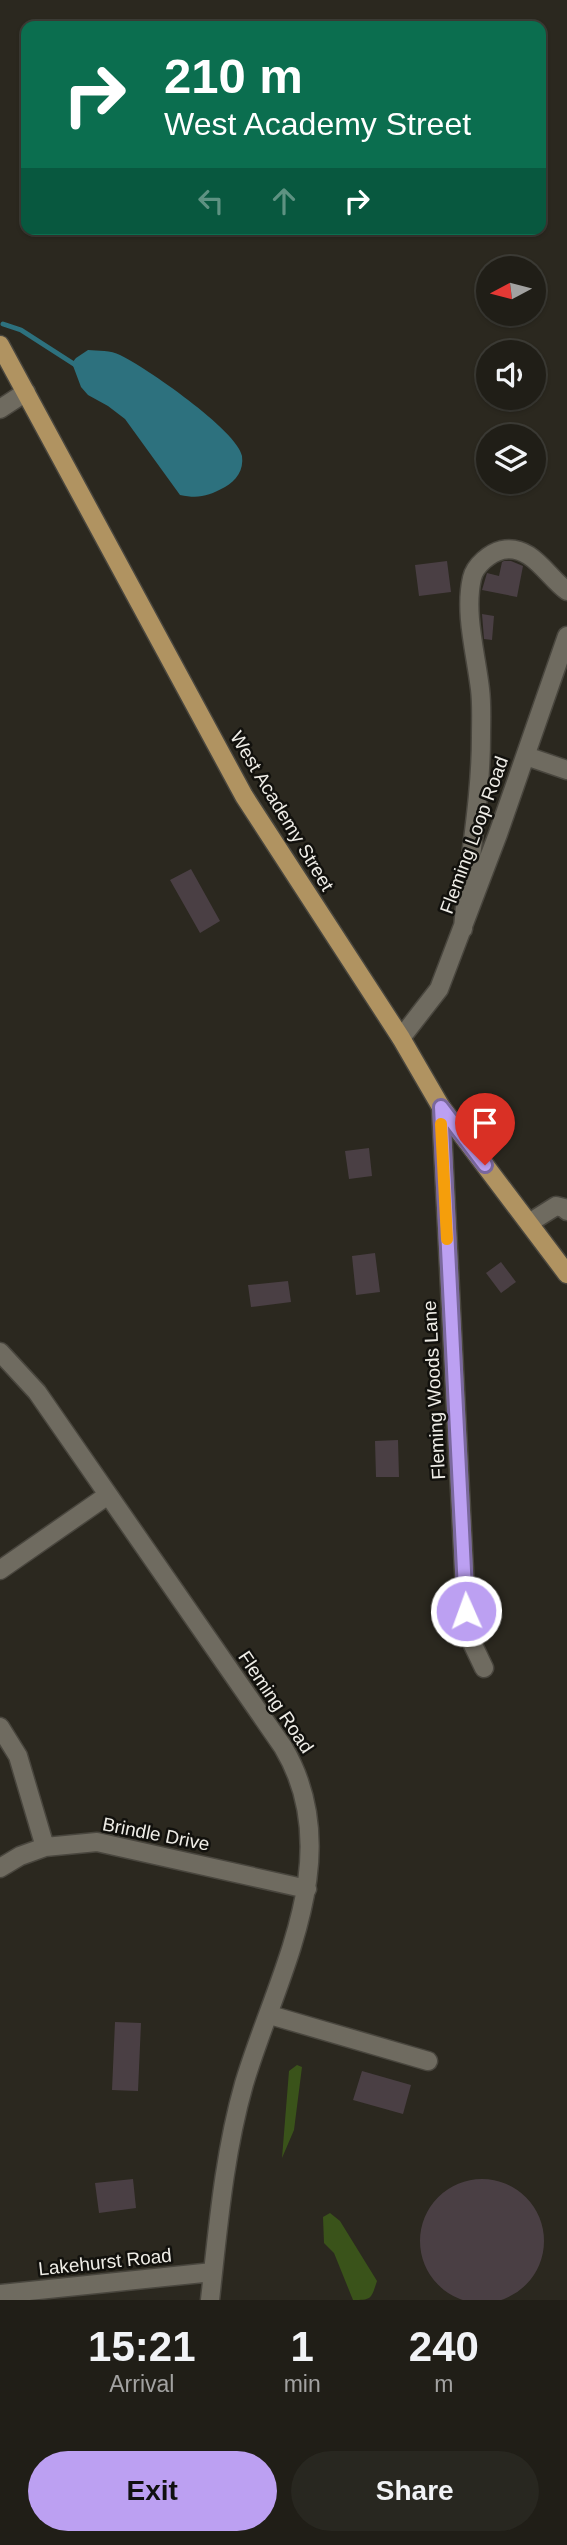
<!DOCTYPE html>
<html lang="en">
<head>
<meta charset="utf-8">
<style>
  body { margin:0; font-family:Arial,sans-serif; background:#282720; color:#f1f3f6; height:100vh; display:flex; flex-direction:column; font-size:26px; white-space:nowrap }
  * { box-sizing:border-box; margin:0 }
  p { font-size:23px; color:#a2a2a1 }
  .icon { flex:none; width:38px; height:38px; fill:none; stroke:currentColor; stroke-width:2; stroke-linecap:round; stroke-linejoin:round }
  .map { position:relative; height:2300px; overflow:hidden }
  .panel { display:flex; flex-direction:column; background:#201e17; flex:1 }
  .panel>* { flex:none }
  .banner { position:absolute; left:21px; top:21px; width:525px; height:214px; border-radius:14px; box-shadow:0 2px 5px #0004,0 0 0 2px #3d3c36; background:#0b6e4f; color:#fff; overflow:hidden }
  .needle { width:46px; rotate:263deg }
  .controls { position:absolute; left:476px; top:256px; display:grid; gap:14px }
  .controls a { display:grid; place-items:center; width:70px; height:70px; border-radius:50%; background:#201e17; box-shadow:0 2px 5px #0004,0 0 0 2px #3d3c36; font-size:35px }
  .pin { position:absolute; display:grid; place-items:center; width:60px; height:60px; color:#fff; margin:-72px -30px; border-radius:50% 50% 50% 0; rotate:-45deg; box-shadow:0 0 7px #0007 }
  .pin .icon { rotate:45deg }
  .me { position:absolute; width:77px; margin:-38px; rotate:358deg; stroke-linejoin:round; filter:drop-shadow(0 0 5px #0008) }
  .turn { display:flex; align-items:center; gap:24px; height:147px; padding:0 28px; font-size:32px }
  .turn .icon { width:91px; height:91px; stroke-width:2.5 }
  .turn b { display:block; font-size:49px; line-height:60px }
  .lanes { display:flex; align-items:center; height:66px; padding:0 28px; background:#0003; justify-content:center; gap:35px; direction:ltr }
  .lanes .off { opacity:.35 }
  .eta { display:flex; justify-content:space-evenly; align-items:center; height:119px; text-align:center }
  .eta b { font-size:42px; font-weight:700; line-height:49px }
  .primary-button { display:flex; gap:14px; margin-top:auto; padding:14px 28px }
  .primary-button a { flex:1; height:80px; border-radius:42px; background:#bca0f2; color:#111; font-size:28px; font-weight:700; line-height:80px; text-align:center }
  .primary-button a+a { background:#282720; color:#f1f3f6 }
  .map>svg:first-child { display:block }
</style>
</head>
<body>
<div class="map">
<svg width="567" height="2300" viewBox="0 0 567 2300">
  <rect width="100%" height="100%" fill="#2b281f"/>
  <!-- green -->
  <path fill="#3a531a" d="M297,2065l5,2 -8,63 -12,28 7,-87z
    M330,2213l10,8 37,60c-6,18 -5,19 -24,19l-19,-47 -10,-10 -1,-26z"/>
  <!-- water -->
  <path fill="#2d717e" d="M88,350c10,1 23,0 32,5 24,11 118,76 122,101 2,14 -6,25 -17,31 -17,9 -26,12 -45,8l-55,-76 -17,-13 -20,-11 -7,-8 -9,-24 4,-5z"/>
  <g fill="none" stroke-linecap="round" stroke-linejoin="round">
    <!-- stream -->
    <path stroke="#2d717e" stroke-width="5" d="M3,324l18,6 56,36"/>
  </g>
  <!-- building -->
  <path fill="#4a3f44" d="M447,561l4,31 -32,4 -4,-31z
    M504,561h7l12,5 -6,31 -35,-7 5,-17 12,3 3,-14z
    M482,614l12,2 -2,24 -8,-1z
    M191,869l29,52 -20,12 -30,-53z
    M369,1148l3,28 -23,3 -4,-28z
    M375,1253l5,39 -24,3 -4,-39z
    M501,1262l15,20 -15,11 -15,-20z
    M288,1281l3,21 -40,5 -3,-22z
    M398,1440l1,37h-23l-1,-36z
    M115,2022l26,1 -3,68 -26,-1z
    M362,2071l49,14 -8,29 -50,-14z
    M133,2179l3,29 -37,5 -4,-30z
    M420 2241a62 62 0 1 1 124 0a62 62 0 1 1-124 0Z"/>
  <g fill="none" stroke-linecap="round" stroke-linejoin="round">
    <defs>
      <path id="minor" d="M0,409l26,-17
        M526,756l41,14
        M463,929c5,-64 18,-128 18,-192 0,-16 1,-32 -1,-48 -4,-35 -16,-76 -8,-111 3,-13 18,-25 30,-28 30,-6 45,27 65,41
        M401,1038l38,-49 59,-155 69,-198
        M441,1107l25,504 7,34 11,23
        M529,1223l27,-17 8,2 3,3
        M0,1352l37,40 246,355c66,110 -7,229 -39,337 -20,70 -26,144 -34,216
        M0,1570l108,-75
        M0,1727l18,29 27,91
        M0,1868l20,-12 25,-9 52,-5 210,47
        M270,2015l158,46
        M0,2294l213,-22"/>
      <path id="major" d="M0,345l244,451 157,242 40,69 126,167"/>
    </defs>
    <!-- minor casing -->
    <use href="#minor" stroke="#49463e" stroke-width="21"/>
    <!-- major casing -->
    <use href="#major" stroke="#49463e" stroke-width="21"/>
    <!-- minor -->
    <use href="#minor" stroke="#6f6b60" stroke-width="18"/>
    <!-- major -->
    <use href="#major" stroke="#b09361" stroke-width="18"/>
  </g>
  <g fill="none" stroke-linecap="round" stroke-linejoin="round">
    <defs>
      <path id="route" d="M466,1611l-25,-504 44,58"/>
    </defs>
    <!-- route casing -->
    <use href="#route" stroke="#7a689d" stroke-width="18"/>
    <!-- route -->
    <use href="#route" stroke="#bca0f2" stroke-width="12"/>
    <!-- slow -->
    <path stroke="#f59e0b" stroke-width="12" d="M441,1124l6,115"/>
  </g>
  <g text-anchor="middle" dominant-baseline="central" stroke-width="5" stroke-linejoin="round" paint-order="stroke">
    <!-- street labels -->
    <g font-size="19" fill="#efede7" stroke="#12110d">
      <text transform="translate(282 811) rotate(59)">West Academy Street</text>
      <text transform="translate(474 835) rotate(-70)">Fleming Loop Road</text>
      <text transform="translate(434 1390) rotate(-93)">Fleming Woods Lane</text>
      <text transform="translate(276 1702) rotate(56)">Fleming Road</text>
      <text transform="translate(156 1834) rotate(11)">Brindle Drive</text>
      <text transform="translate(105 2262) rotate(-6)">Lakehurst Road</text>
    </g>
  </g>
</svg>
<div class="controls">
<a><svg class="needle" viewBox="-14 -14 28 28"><path d="M0-13l5 13h-10z" fill="#e53935"/><path d="M0 13l5-13h-10z" fill="#a2a2a1"/></svg></a>
<a><svg class="icon" aria-label="sound" viewBox="0 0 24 24"><path d="M4 9h4l5-4v14l-5-4H4zM17 9q2 3 0 6"/></svg></a>
<a><svg class="icon" aria-label="layers" viewBox="0 0 24 24"><path d="M12 4l9 5-9 5-9-5zM3 14l9 5 9-5"/></svg></a>
</div>
<div class="pin" style="left:485px;top:1165px;background:#d93025"><svg class="icon" aria-label="arrive" viewBox="0 0 24 24"><path d="M6 21V4h12l-3 4 3 4H6"/></svg></div>
<svg class="me" style="left:466px;top:1611px" viewBox="-20 -20 40 40"><circle r="17" fill="#bca0f2" stroke="#fff" stroke-width="3"/><path d="M0-11L8 9 0 5-8 9z" fill="#fff"/></svg>
<div class="banner">
<div class="turn"><svg class="icon" aria-label="right" viewBox="0 0 24 24"><path d="M7 20v-9h11M14 6l5 5-5 5"/></svg><div><b>210 m</b>West Academy Street</div></div>
<div class="lanes"><svg class="icon off" aria-label="left" viewBox="0 0 24 24"><path d="M17 20v-9H6M10 6l-5 5 5 5"/></svg><svg class="icon off" aria-label="ahead" viewBox="0 0 24 24"><path d="M12 20V5M6 11l6-6 6 6"/></svg><svg class="icon" aria-label="right" viewBox="0 0 24 24"><path d="M7 20v-9h11M14 6l5 5-5 5"/></svg></div>
</div>
</div>
<section class="panel">
<div class="eta">
<div><b>15:21</b><p>Arrival</p></div>
<div><b>1</b><p>min</p></div>
<div><b>240</b><p>m</p></div>
</div>
<div class="primary-button"><a>Exit</a><a>Share</a></div>
</section>
</body>
</html>
